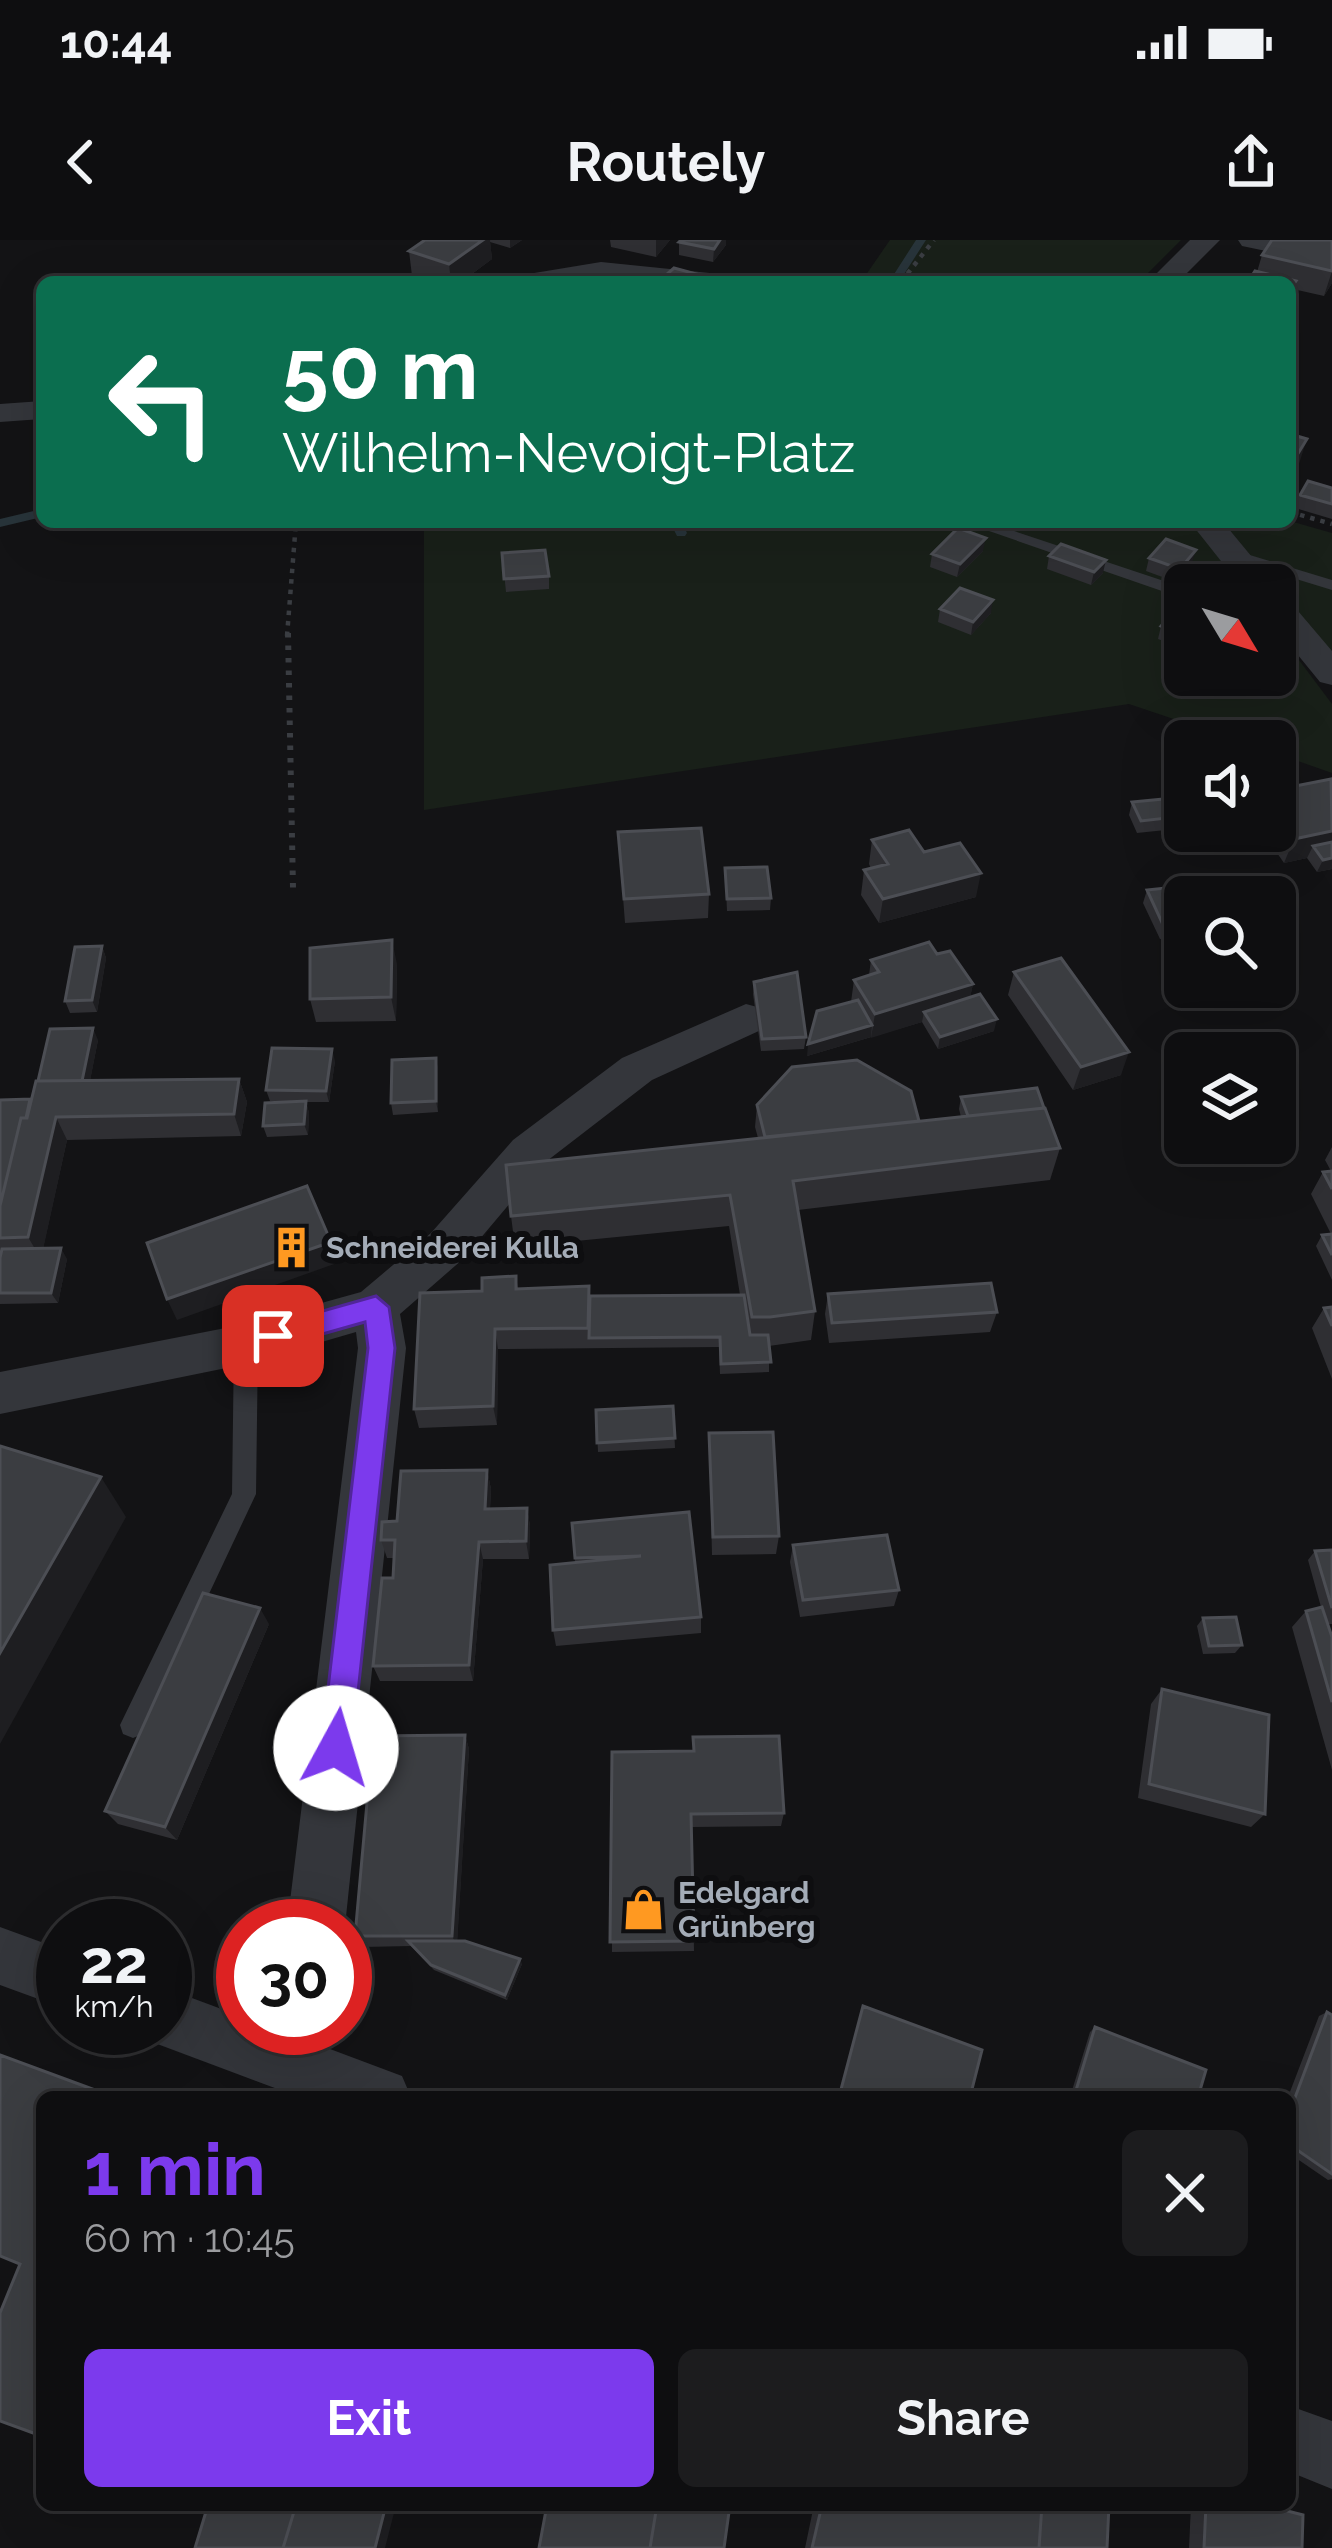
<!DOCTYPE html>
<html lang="en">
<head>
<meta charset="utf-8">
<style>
  body { margin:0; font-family:Raleway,sans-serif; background:#1c1c1e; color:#f1f3f6; height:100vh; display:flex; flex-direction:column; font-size:45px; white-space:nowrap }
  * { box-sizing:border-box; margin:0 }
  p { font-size:39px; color:#9b9c9f }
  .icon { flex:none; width:66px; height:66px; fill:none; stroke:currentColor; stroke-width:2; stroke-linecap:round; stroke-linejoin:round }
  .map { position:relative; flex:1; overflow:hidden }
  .side { position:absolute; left:36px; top:1851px; width:1260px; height:420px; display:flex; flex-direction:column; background:#0e0e10; border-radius:18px; box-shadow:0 12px 48px #0002,0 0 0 3px #2e2e30 }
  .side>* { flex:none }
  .banner { position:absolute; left:36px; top:36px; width:1260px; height:252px; border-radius:18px; box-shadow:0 12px 48px #0002,0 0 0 3px #2e2e30; background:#0b6e4f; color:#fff; overflow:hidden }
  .needle { width:78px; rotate:128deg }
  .controls { position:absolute; left:1164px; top:324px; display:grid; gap:24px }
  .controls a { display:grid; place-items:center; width:132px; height:132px; border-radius:18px; background:#0e0e10; box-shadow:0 12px 48px #0002,0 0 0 3px #2e2e30; font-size:60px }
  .speed { position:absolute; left:36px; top:1659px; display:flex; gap:24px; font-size:60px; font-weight:700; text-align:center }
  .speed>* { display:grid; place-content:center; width:156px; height:156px; border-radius:50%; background:#0e0e10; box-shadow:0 12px 48px #0002,0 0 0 3px #2e2e30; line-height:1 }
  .speed small { font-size:30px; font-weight:400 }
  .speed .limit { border:18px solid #d22; background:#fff; color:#111 }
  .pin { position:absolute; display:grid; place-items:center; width:102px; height:102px; color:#fff; margin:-51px; border-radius:24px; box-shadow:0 6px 18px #0006 }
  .me { position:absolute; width:132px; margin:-66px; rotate:6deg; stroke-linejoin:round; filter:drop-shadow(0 0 9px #0008) }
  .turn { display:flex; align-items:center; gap:42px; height:252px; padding:0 48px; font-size:54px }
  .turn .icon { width:156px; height:156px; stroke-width:2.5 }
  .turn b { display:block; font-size:84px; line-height:102px }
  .round { display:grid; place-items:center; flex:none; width:126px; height:126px; border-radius:18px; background:#1c1c1e }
  .head { display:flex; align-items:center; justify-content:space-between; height:204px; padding:0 48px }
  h1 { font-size:72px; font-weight:700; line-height:90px; color:#7c3aed }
  .primary-button { display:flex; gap:24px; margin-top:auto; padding:24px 48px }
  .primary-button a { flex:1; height:138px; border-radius:18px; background:#7c3aed; color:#fff; font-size:48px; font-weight:700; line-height:138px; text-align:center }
  .primary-button a+a { background:#1c1c1e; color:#f1f3f6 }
  .status { display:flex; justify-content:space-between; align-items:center; height:84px; padding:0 60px; background:#0e0e10; direction:ltr }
  .status svg { height:33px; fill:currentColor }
  header { display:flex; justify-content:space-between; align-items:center; height:156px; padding:0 48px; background:#0e0e10; font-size:54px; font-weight:700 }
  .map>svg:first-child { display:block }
</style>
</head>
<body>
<div class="status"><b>10:44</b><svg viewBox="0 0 49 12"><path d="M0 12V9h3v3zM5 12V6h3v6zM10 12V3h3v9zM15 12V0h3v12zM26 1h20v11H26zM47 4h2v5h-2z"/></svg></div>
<header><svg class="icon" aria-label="back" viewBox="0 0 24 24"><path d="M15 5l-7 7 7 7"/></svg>Routely<svg class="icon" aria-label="share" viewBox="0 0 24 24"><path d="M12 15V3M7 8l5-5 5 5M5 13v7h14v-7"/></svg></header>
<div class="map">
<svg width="1332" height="2308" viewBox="0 0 1332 2308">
  <rect width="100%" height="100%" fill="#131315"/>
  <!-- green -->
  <path fill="#192019" d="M890,0h291l-42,42h-278z
    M1290,281l42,12v134l-57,-63v-19l-74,-63z
    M424,282h772l47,63h-58v90h90v-47l57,76v69l-57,-20v-12h-36l-110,-37 -705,106z"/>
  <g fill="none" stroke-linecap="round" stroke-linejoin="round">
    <!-- stream -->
    <path fill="#28343a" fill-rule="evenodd" d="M916,0h10l-27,42h-10z
      M42,269v8l-42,10v-8z
      M670,282h12l5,11 -2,3h-8z"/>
    <!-- path-far1 -->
    <path stroke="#3a3d42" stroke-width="4.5" stroke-dasharray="4.5 6" stroke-linecap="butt" d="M901,42l33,-42
      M1290,272l42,12
      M287,396l9,-114"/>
    <!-- path -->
    <path stroke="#3a3d42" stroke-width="6" stroke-dasharray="4.5 8" stroke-linecap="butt" d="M288,393l5,255"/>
    <!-- service -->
    <path fill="#34363b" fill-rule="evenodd" d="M963,282h24l198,66v11z
      M1228,312h12l92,28v10l-104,-32z
      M246,1094l8,3 4,7 -2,150 -113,240 -10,4 -10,-4 -3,-9 112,-231 2,-150 4,-7z"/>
    <!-- minor -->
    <path fill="#34363b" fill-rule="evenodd" d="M1190,0h30l-42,42h-30z
      M1238,0h53l41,9v16l-90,-19z
      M601,22l138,14 4,6h-231l4,-6z
      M42,161v18l-42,3v-18z
      M1190,282h33l52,63h-35z
      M1275,355l12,3 45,53v34l-12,-3 -45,-55z
      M746,764l15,4 6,11 -6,11 -109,50 -109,84 -80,95 -63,55 6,34 -61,578h-58l71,-578 -2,-16 -110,32 -246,50v-42l246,-48 115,-32 70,-59 82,-93 109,-82z
      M0,1687l63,23v58l-63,-23z
      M165,1748l78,29v11h31l128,48 9,21h-112l-155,-58 -4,-11h25z
      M1290,2166l42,15v68l-42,-17z"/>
  </g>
  <!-- wall -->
  <path fill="#2f2f33" d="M425,0h97l-12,8 -20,-6 2,17 -31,23h-29l-20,-6 -3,-25z
    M610,0h60l-14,17 -45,-10z
    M681,0h45v5l-13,17 -34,-7v-13z
    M1332,0v43l-8,13 -31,-7 -36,-17 5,-17z
    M1332,248v31l-37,-11 5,-13z
    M983,311l-26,26 -27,-10 2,-13z
    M502,313l47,23v13l-43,3z
    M1049,316l54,17 -12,12 -44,-16z
    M1149,318l43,5 -16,19 -30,-11z
    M1185,365v44l-27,-10 3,-13z
    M940,369l51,4 -20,22 -33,-13z
    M1332,541v88l-15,3 -10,-14 -23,5 -22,-32h13v-41z
    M1185,557v31l-48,5 -8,-18 3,-13z
    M618,592l91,62 -1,24 -83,5z
    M872,600l104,57 -97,26 -18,-28 3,-25 7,-1 -2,-5z
    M725,628l46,30 -1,12 -43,1z
    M1147,650l38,18v29l-25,2 -17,-36z
    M102,706l4,12 -9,54 -27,1 -5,-12z
    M937,714l36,30 -3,13 24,34 -56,18 -16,-27 -115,34 44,-54 3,-22 15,-5 2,-15z
    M397,724l-1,57 -80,1 -6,-23z
    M1014,732l107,103 -48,15 -65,-95z
    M754,742l52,55 -2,12 -43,2 -8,-57z
    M98,800l-8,40 149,-1 8,23 -6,34 -174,4 -24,108 24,11 -9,44 -58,1v-204l30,-1 8,-18z
    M436,818l2,12v42l-45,3 -2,-12z
    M335,821l-6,41h-23l3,11 -1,22 -41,2 -4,-11 33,-24 -26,-1 -4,-11z
    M961,857l99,51 -10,32 -252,30 17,101 -4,29 -42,6v26l-49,2 -1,-27 -221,2 -1,76 -78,3 -5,-19 68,-118 34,-15 2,13 72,7 150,-1 -11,-69 -214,21 -4,-31 247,-78 -3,-11 2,-22 162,16 42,-4 -2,-8z
    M1332,907v133l-16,-34 6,-11 9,-1 -20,-40 12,-22 8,-1 -6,-11z
    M828,1054l169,18 -7,20 -161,11 -4,-29z
    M1332,1067v72l-20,-51 12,-20z
    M673,1166l2,42 -77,4 -2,-42z
    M709,1193l70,103 -3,18 -64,1z
    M487,1230l4,19 -1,20 37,-1 3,18 -1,33h-46l-10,122h-93l-7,-15 20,-88 1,-20h-7l-6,-18 16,-19z
    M572,1283l129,94v16l-145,13 -3,-16 22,-68z
    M793,1305l106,45 -5,16 -94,11 -10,-55z
    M1332,1310v74h-4l4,13v133l-40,-143 14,-16 15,-4 -13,-47 7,-9z
    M1203,1378l39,27 -7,8 -32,1 -6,-28z
    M269,1384l-92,216 -59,-16 -13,-13z
    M1162,1449l103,125 -14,13 -113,-29 13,-94z
    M465,1495l4,14 -12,192 65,23 -15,36 -73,-30 -23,-24 -49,1 -7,-11z
    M612,1512l172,61 -3,13 -89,1 2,124 -82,1z
    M1327,1772l5,3v164l-4,1 -38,-26v-57h-2l31,-81z
    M1095,1787l103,70h-128l20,-65z
    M814,2265h295l-2,43h-302z
    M1191,2265h73l38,43h-113z"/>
  <!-- shaded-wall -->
  <path fill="#1e1e21" d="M483,0h7l2,19 -31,23h-10l-2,-18z
    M510,0h12l-12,8z
    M656,0h14l-14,17z
    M720,0h6v5l-13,17 1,-13z
    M1332,31v12l-8,13z
    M1307,199l-8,25 -9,14 1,-13z
    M986,298l-3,13 -26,26 3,-13z
    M1196,310l-4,13 -16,19 4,-13z
    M1106,320l-3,13 -12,12 3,-13z
    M993,360l-2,13 -20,22 2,-13z
    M1332,591v22l-19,-7 -6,12 -23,5 10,-24z
    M1332,618v11l-15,3 6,-12z
    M981,633l-5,24 -97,26 4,-24z
    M392,700l5,24 -1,57 -5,-24z
    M102,706l4,12 -9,54 -5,-12z
    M973,744l-5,24 -44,4 -2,10 -51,16 4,-24z
    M997,779l-3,12 -56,18 2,-12z
    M872,785l-1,12 -64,19 1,-12z
    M93,788l5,12 -12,62 -6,-11z
    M332,809l3,12 -6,41 -3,-11z
    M1129,812l-8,23 -48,15 8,-23z
    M436,818l2,12v42l-2,-11z
    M239,839l8,23 -6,34 -7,-22z
    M306,861l3,12 -1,22 -4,-11z
    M56,877l11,23 -26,119 -13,-22z
    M331,1002l6,21 -160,57 -10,-21z
    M61,1008l6,11 -9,44 -7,-10z
    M495,1089l3,20 -1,76 -4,-19z
    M487,1230l4,19 -2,38 -4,-18z
    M101,1237l25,40 -126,227v-91z
    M527,1268l3,18 -1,33 -3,-18z
    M479,1302l4,17 -10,122 -4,-16z
    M260,1368l9,16 -92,216 -12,-13z
    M465,1495l4,14 -12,197 -5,-10z
    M520,1719l2,5 -15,36 -2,-5z
    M386,2265h10l-11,43h-10z"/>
  <!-- building -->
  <path fill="#3b3d41" stroke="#4c4e54" stroke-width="3" d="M425,0h58l-34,24 -40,-13z
    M681,0h39l-6,9 -35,-7z
    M1272,0h60v31l-70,-16z
    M674,28l37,10 -4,4h-49z
    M1255,31l41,10 -6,8v-7h-42z
    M42,185v27h-5z
    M1290,194l17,5 -16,26h-1z
    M1308,241l24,7v16l-32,-9z
    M958,288l28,10 -26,26 -28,-10z
    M1166,299l30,11 -16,19 -31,-11z
    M1061,304l45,16 -12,12 -45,-16z
    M545,310l4,26 -45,3 -2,-26z
    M960,348l33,12 -20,22 -33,-13z
    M1180,363l5,2v30l-24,-9z
    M1331,539l1,52 -38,8 -19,-27v-22z
    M1185,557v19l-44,5 -9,-19z
    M701,588l8,66 -85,5 -6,-67z
    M909,590l15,22 36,-9 21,30 -98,26 -19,-29 24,-6 -16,-24z
    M1332,602v16l-9,2 -10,-14z
    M767,627l4,31 -44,1 -2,-31z
    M1175,647l10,21v17l-21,2 -17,-37z
    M392,700l-1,57 -81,2v-51z
    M929,702l8,12 13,-3 23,33 -98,30 -21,-34 25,-8 -8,-12z
    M102,706l-10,54 -27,1 10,-54z
    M1061,718l68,94 -48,15 -67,-95z
    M797,732l9,65 -44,2 -8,-57z
    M980,754l17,25 -57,18 -16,-25z
    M858,760l14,25 -64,19 9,-33z
    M93,788l-11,53h-44l12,-52z
    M272,808l60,1 -6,42 -60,-1z
    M436,818v43l-45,2 1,-43z
    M857,820l54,31 8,30 -154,16 -8,-32 35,-38z
    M239,839l-5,35 -178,3 -28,120 -28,1v-32l21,-88h6l9,-37z
    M1037,848l7,20 -76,8 -7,-19z
    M30,859l-4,19h-5l-21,88v-106z
    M306,861l-2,23 -41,2 2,-23z
    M1045,868l15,40 -267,33 22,130 -45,6h-18l-22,-122 -219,21 -5,-51z
    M1332,931v18l-9,-17z
    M307,946l24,56 -164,57 -20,-56z
    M1332,994v21l-10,-20z
    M61,1008l-10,45h-51v-35l2,-9z
    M516,1036v13l73,-3 -1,42 -93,1 -2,77 -79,3 6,-116 62,-2v-13z
    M991,1043l6,29 -165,11 -4,-29z
    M744,1055l6,40h18l3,27 -50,2 -1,-27 -131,1 1,-42z
    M1332,1067v19l-8,-18z
    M673,1166l2,32 -78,5 -1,-33z
    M773,1192l6,104 -66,1 -4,-104z
    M0,1206l101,31 -101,176z
    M487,1230l-2,39 42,-1 -1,33 -47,1 -10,123 -96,1 9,-88h11l2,-38h-14l1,-18 15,-1 4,-50z
    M689,1272l12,105 -148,13 -3,-65 91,-9 -66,2 -3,-35z
    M887,1295l12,55 -96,10 -10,-55z
    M1332,1310v58l-17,-57z
    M203,1353l57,15 -95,219 -60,-16z
    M1322,1367l10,30v65l-26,-91z
    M1236,1377l6,28 -33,1 -6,-28z
    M1162,1449l107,26 -4,99 -116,-30z
    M465,1495l-13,201h-97l18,-200z
    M779,1496l5,77 -93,1 3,127 -84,1 2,-190 82,-1 -1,-14z
    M408,1701h57l55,18 -15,36 -74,-30z
    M863,1766l119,44 -12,47h-131z
    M1327,1772l5,3v159l-42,-29v-34z
    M1095,1787l111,43 -8,27h-124z
    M0,1815l114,42h-72v248l-3,7 3,1v66l-6,15 -36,-13v-108l20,-49 -20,-8z
    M208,2265h88l-13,43h-88z
    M296,2265h90l-11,43h-92z
    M547,2265h110l-7,43h-111z
    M657,2265h73l-6,43h-74z
    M822,2265h220l-3,43h-227z
    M1042,2265h67l-2,43h-68z
    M1206,2265h58l39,10 -1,33h-98z"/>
  <!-- route -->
  <path fill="#7c3aed" stroke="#51269a" stroke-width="3" d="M376,1056l13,11 6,41 -43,400 -5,11 -11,4 -11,-4 -4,-11 47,-400 -3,-26 -92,26 -13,-12 13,-11z"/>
  <!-- icons -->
  <defs>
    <symbol id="building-bare" viewBox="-9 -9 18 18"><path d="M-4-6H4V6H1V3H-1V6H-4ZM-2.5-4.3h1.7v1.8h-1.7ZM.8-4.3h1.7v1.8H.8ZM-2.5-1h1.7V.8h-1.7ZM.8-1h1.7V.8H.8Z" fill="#ff9921" stroke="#0e0e10" stroke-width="2.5" paint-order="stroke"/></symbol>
    <symbol id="shop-bare" viewBox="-9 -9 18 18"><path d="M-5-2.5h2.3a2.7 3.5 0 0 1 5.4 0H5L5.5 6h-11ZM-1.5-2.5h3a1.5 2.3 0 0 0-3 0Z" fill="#ff9921" stroke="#0e0e10" stroke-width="2.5" paint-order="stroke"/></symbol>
  </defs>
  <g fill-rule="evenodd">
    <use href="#building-bare" x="262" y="978" width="59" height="59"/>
    <use href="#shop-bare" x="614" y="1640" width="59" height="59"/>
  </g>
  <g text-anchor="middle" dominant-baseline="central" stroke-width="12" stroke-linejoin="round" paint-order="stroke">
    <!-- poi labels -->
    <g font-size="30" font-weight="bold" fill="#a4acb7" stroke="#0e0e10" text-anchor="start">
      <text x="326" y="1007">Schneiderei Kulla</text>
      <text x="678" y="1652">Edelgard<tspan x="678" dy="34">Grünberg</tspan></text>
    </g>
  </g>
</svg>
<div class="controls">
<a><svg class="needle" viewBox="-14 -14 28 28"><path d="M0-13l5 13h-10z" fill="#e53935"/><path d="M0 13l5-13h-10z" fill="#9b9c9f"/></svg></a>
<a><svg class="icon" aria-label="sound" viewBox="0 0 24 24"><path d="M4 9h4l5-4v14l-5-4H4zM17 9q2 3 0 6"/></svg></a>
<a><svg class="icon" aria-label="search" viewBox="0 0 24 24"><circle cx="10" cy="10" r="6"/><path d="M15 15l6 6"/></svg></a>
<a><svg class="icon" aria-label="layers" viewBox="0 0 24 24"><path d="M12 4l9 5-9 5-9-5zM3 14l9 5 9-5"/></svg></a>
</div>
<div class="speed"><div>22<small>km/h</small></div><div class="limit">30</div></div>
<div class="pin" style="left:273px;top:1096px;background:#d93025"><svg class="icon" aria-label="arrive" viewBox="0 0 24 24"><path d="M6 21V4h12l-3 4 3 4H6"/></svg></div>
<svg class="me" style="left:336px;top:1508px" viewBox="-20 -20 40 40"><circle r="19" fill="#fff"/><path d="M0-13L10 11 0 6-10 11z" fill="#7c3aed"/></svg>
<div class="banner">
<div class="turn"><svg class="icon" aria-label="left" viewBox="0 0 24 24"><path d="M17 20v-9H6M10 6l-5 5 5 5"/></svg><div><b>50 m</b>Wilhelm-Nevoigt-Platz</div></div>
</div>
<section class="side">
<div class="head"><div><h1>1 min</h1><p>60 m · 10:45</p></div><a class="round"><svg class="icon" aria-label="close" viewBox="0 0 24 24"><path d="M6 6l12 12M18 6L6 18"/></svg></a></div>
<div class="primary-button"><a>Exit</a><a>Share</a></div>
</section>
</div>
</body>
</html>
